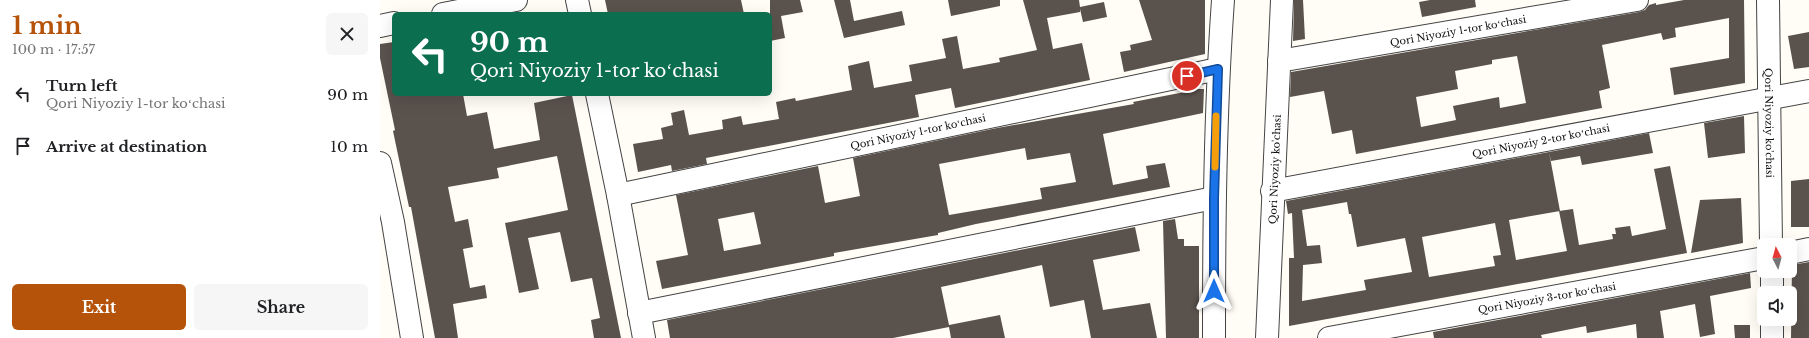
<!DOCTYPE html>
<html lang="en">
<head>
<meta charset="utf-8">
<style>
  body { margin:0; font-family:"Libre Baskerville",serif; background:#f6f6f6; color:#202124; height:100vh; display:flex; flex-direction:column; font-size:15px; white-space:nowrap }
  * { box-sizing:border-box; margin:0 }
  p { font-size:13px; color:#757577 }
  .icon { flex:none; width:22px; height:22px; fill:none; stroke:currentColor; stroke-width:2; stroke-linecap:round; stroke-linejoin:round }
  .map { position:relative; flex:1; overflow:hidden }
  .panel { display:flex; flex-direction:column; background:#fff; width:380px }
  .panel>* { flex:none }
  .guide { position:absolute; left:12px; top:12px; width:380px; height:84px; border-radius:6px; box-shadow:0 4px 16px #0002; background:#0b6e4f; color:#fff; overflow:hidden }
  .needle { width:26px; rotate:354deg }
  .fabs { position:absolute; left:1377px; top:238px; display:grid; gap:8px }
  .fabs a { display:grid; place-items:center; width:40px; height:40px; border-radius:6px; background:#fff; box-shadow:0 4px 16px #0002; font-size:20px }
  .pin { position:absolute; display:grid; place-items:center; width:34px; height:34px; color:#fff; margin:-17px; border:2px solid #fff; border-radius:50%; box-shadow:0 1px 4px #0007 }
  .me { position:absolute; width:44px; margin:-22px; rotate:0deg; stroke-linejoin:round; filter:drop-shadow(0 0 3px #0008) }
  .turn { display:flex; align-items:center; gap:14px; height:84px; padding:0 12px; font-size:18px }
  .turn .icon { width:52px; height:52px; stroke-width:2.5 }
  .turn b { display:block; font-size:28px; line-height:34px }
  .round { display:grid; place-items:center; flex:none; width:42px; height:42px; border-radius:6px; background:#f6f6f6 }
  .head { display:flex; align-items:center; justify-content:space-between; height:68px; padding:0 12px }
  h1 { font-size:24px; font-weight:800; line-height:30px; color:#b45309 }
  .primary-button { display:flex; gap:8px; margin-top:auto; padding:8px 12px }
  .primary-button a { flex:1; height:46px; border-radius:6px; background:#b45309; color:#fff; font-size:16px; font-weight:800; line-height:46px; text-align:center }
  .primary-button a+a { background:#f6f6f6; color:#202124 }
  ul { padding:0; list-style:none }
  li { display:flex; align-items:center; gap:12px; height:52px; padding:0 12px }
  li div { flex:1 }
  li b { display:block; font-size:15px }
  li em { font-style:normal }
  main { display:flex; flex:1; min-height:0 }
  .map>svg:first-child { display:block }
</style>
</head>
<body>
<main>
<section class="panel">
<div class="head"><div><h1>1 min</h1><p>100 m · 17:57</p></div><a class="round"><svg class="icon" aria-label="close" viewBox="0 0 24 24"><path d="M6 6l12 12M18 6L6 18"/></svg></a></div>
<ul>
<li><svg class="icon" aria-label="left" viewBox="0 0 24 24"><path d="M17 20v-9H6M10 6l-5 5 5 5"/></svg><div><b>Turn left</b><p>Qori Niyoziy 1-tor koʻchasi</p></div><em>90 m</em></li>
<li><svg class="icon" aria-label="arrive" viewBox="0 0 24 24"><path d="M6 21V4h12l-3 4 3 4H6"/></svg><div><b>Arrive at destination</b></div><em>10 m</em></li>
</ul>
<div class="primary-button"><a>Exit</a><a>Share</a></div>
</section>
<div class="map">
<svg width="1429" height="338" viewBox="0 0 1429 338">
  <rect width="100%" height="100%" fill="#fffdf5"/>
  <!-- building -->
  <path fill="#5a524d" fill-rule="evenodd" d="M225,0h136l3,14h-136z
    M390,0h30l3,12 -22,4 4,22 -15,3z
    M454,0h16l4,21 48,-10 3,14 -61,13z
    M568,0h52v6l-49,10z
    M643,0h56l1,7 24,-5 3,15 -24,5 -3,-13v3l-33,6 6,31 29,-6 8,37 -135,28 -4,-20 -36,7 4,22 -213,41 1,6 -35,7 -1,-6 -33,7 -5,-28 30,-5 -2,-11 12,-3 -2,-12 13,-3 5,25 34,-6 -1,-9 19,-4 2,9 36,-6 -3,-17 19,-4 1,3 56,-11 -4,-24 21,-5 5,27 38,-7 -3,-16 37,-7 -4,-19 15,-3 6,33 37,-7 -1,-4 38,-8z
    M759,0h66v54l-81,18 -4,-20 11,-2 -1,-5 22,-5z
    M914,0h9l2,39 -12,2z
    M1050,0h45l1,7 -54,10 -3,-15z
    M1304,0h60l1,83 -71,12 -4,-27 59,-10v-40l-54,10 1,9 -13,3 -2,-7 -59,12 8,43 -11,3 3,17 -246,46 -4,-24 -20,4 -8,-43 -34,6 1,-25 348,-60 6,-2 4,-5 7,-2v2zM1137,56l9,47 -26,5 -1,-11 -46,9 3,14 -35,7 -5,-30 42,-8 -3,-18 37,-7v-4z
    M1429,32v35l-15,2 -6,-33z
    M14,42v52h69l4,22 20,-4 7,37 46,-9 -6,-37 38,-8 49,243h-27l-3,-18 9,-2 -8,-40 -21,4 -11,-50 -32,6 11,51 -20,4 -14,-70 63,-13 -11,-54 -60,12 2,10 -51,9 7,35 13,-3 5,28 -10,2 7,39 15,-3 2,13 -34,6 5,34h-23l-24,-131h-2l-16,-76 2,-1 -15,-72v-14z
    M810,89h14l-1,24 -100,21 10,51 35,-7 -2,-12 19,-3 5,24 -194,37 -38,9v2l-104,18v3l-172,33 -6,-28 32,-6 -12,-60 142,-29 7,37 35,-7 -7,-38 144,-30 137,-24 -1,-2 57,-11zM645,148l2,12 43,-7 6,29 -36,6 2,11 -93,16 -10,-51zM374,212l7,32 -37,7 -6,-32z
    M1364,116l1,37 -37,5 -4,-35z
    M1269,133l4,20 -71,12 -2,-9 -29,5 -2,-9z
    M1169,152l11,59 -51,9 7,40 51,-9 -8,-40 14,-2 6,36 34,-6 -1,-5h4l-1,-6 15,-2 2,10 34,-7 -12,-60 16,-3 17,87 -398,73v-68h5l-2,-45 -4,1 -2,-13zM967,202l2,12h2l6,33 48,-9 7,34 -48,8 2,10 -64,11 1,-36 19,-2 -2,-18 -13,1 -5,-36zM1115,223l6,32 -8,1 2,10 -66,11 -7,-40z
    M1429,179v48h-18v-46z
    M1361,198l2,45 -52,10 9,-53z
    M795,219l3,20h6v7h15v92h-33l-3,-117z
    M755,227l5,24 -47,9 10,50 47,-7 7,35h-66l-7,-38 -34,7 -8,-42 -101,22 8,38 51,-10 5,23h-54l-2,-11 -56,11h-223l-3,-18z
    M1429,262v76h-18l1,-73z
    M1370,273l1,15 -41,8 5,38 -15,3 -5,-33 -35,7 4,27h-27l-1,-14 -49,9 -1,-7 -45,9 1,3h-108l-1,-6z
    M1354,325h16v13h-15z"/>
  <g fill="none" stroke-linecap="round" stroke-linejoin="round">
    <defs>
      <g id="minor">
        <path d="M197,0l3,14"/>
        <path id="s1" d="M1388,0l3,245"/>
        <path d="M63,14l73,-14"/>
        <path d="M0,26l14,-3"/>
        <path d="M899,61l358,-61"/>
        <path d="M217,94l21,101 26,143"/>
        <path d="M0,163l13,59 19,116"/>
        <path d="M892,191l537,-100"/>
        <path d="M238,195l600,-126"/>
        <path d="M1410,253l19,-4"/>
        <path d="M1392,271v22"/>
        <path d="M259,313l575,-115"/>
        <path d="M1392,319v19"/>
        <path d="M834,338c0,-113 1,-225 9,-338"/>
        <path id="s2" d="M887,338l15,-338"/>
        <path d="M949,338l435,-80"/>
      </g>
    </defs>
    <!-- minor casing -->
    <use href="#minor" stroke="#444" stroke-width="24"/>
    <!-- minor -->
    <use href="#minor" stroke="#fff" stroke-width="22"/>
  </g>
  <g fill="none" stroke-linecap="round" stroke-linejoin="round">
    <defs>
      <path id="route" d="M807,76l31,-7 -4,129v93"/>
    </defs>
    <!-- route casing -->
    <use href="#route" stroke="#114b97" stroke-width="10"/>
    <!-- route -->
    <use href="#route" stroke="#1a73e8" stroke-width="7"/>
    <!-- slow -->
    <path stroke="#f59e0b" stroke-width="7" d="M835,167l1,-51"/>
  </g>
  <g text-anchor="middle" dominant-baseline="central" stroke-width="4" stroke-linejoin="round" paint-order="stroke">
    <!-- street labels -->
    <g font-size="10" fill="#111" stroke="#fff">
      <text transform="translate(1078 31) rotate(-10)">Qori Niyoziy 1-tor koʻchasi</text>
      <text stroke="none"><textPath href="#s1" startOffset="123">Qori Niyoziy ko'chasi</textPath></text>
      <text transform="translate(538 132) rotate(-12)">Qori Niyoziy 1-tor koʻchasi</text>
      <text transform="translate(1161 141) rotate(-11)">Qori Niyoziy 2-tor koʻchasi</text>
      <text stroke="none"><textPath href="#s2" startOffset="169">Qori Niyoziy ko'chasi</textPath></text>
      <text transform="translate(1167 298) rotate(-10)">Qori Niyoziy 3-tor koʻchasi</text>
    </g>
  </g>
</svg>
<div class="fabs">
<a><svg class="needle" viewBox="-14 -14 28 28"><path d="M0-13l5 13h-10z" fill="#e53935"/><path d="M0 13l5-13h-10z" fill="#757577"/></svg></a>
<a><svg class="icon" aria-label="sound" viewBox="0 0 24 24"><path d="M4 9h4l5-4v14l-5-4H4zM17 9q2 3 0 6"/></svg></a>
</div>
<div class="pin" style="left:807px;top:76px;background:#d93025"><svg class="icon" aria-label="arrive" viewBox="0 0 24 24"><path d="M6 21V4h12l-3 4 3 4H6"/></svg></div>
<svg class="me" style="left:834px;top:291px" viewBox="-20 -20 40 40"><path d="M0-17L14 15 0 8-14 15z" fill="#1a73e8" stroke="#fff" stroke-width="4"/></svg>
<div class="guide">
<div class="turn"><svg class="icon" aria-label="left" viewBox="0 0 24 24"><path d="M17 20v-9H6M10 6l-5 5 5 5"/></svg><div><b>90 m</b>Qori Niyoziy 1-tor koʻchasi</div></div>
</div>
</div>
</main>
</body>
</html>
